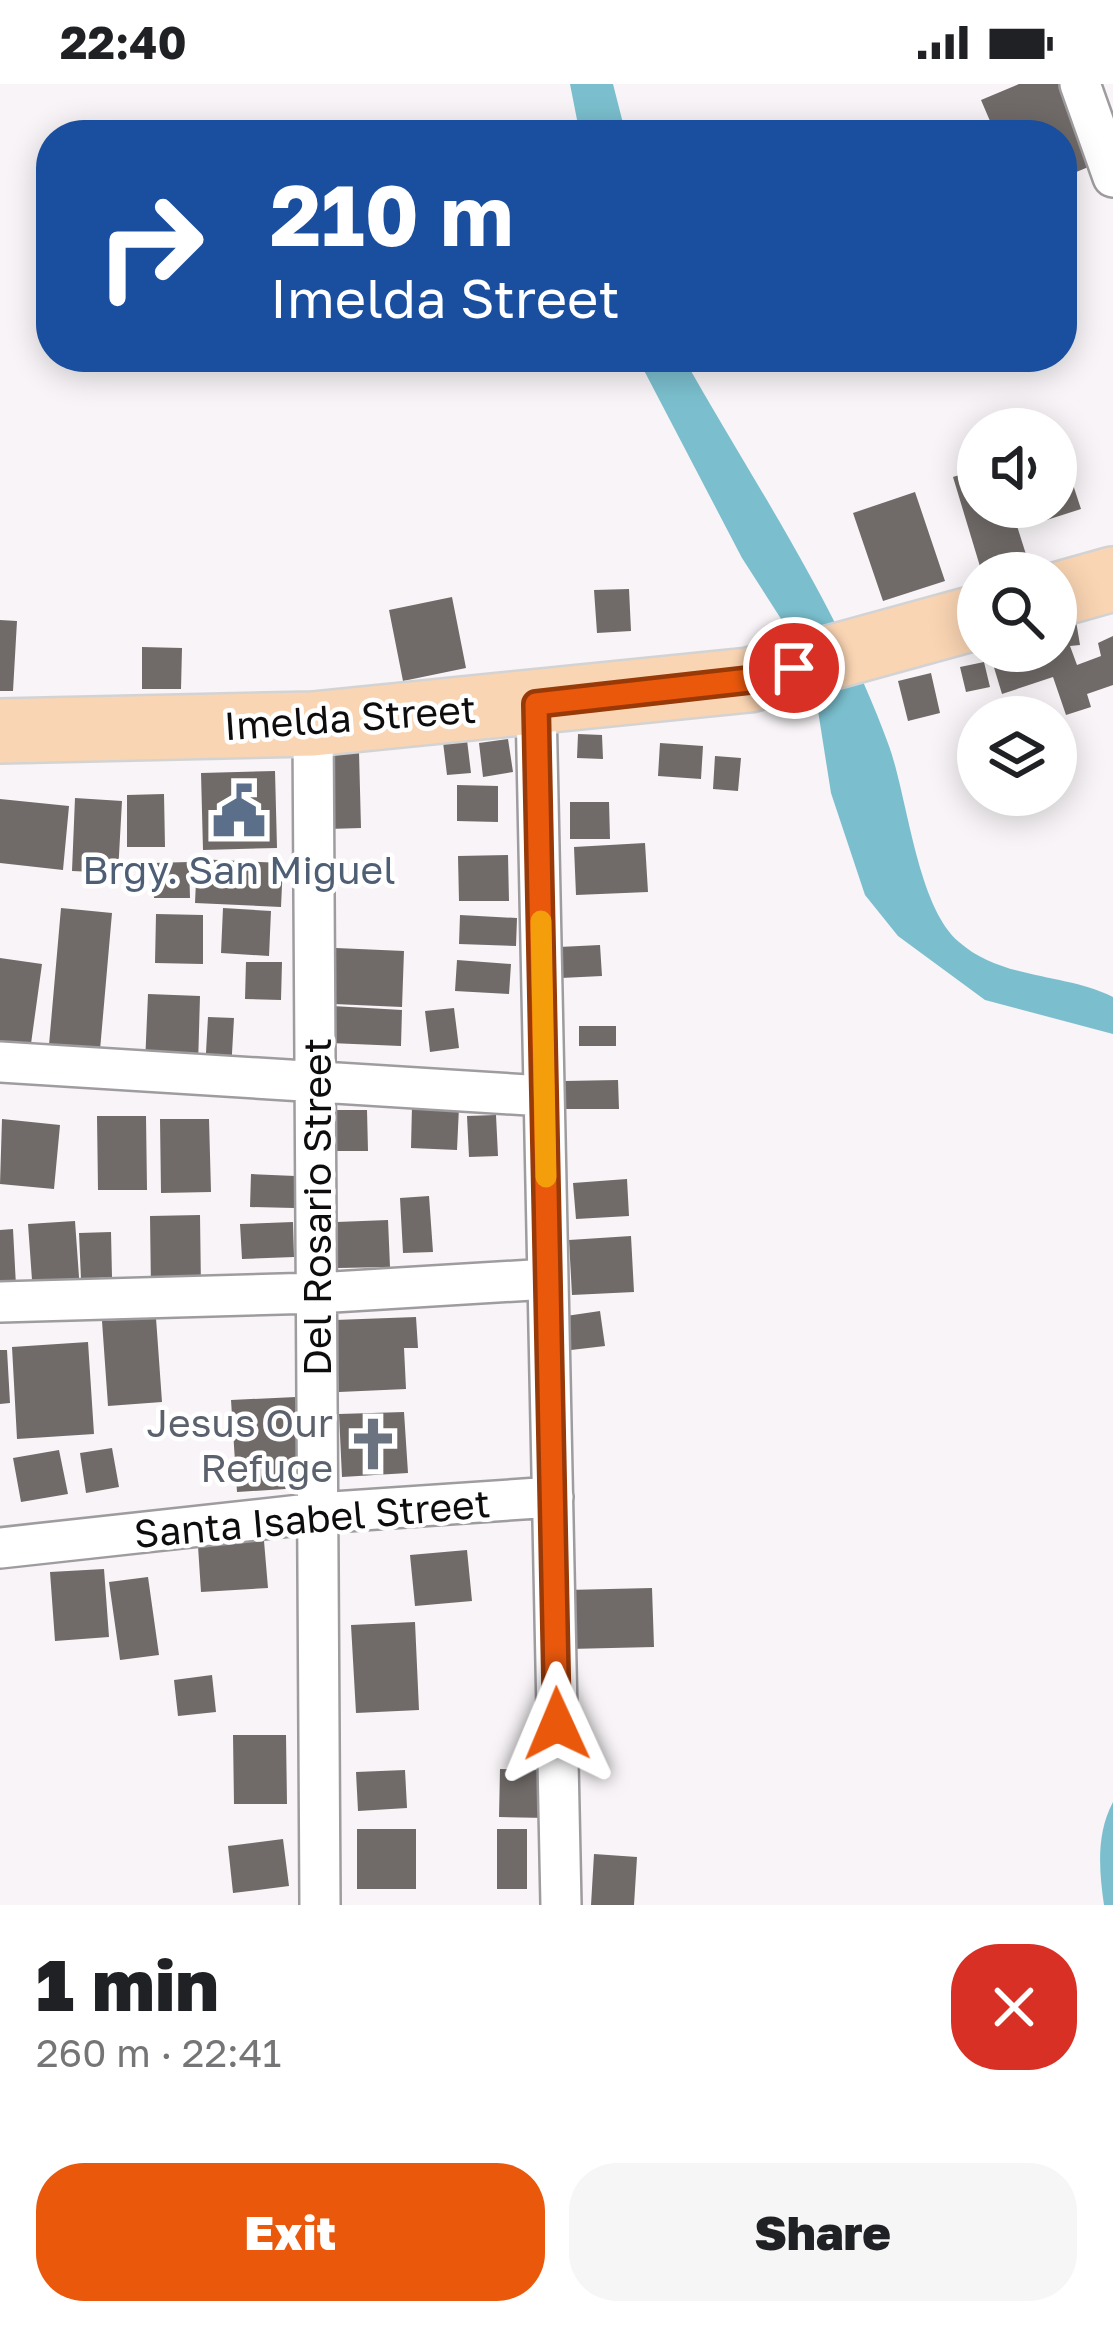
<!DOCTYPE html>
<html lang="en">
<head>
<meta charset="utf-8">
<style>
  body { margin:0; font-family:"Golos Text",sans-serif; background:#f6f6f6; color:#202124; height:100vh; display:flex; flex-direction:column; font-size:45px; white-space:nowrap }
  * { box-sizing:border-box; margin:0 }
  p { font-size:39px; color:#757577 }
  .icon { flex:none; width:66px; height:66px; fill:none; stroke:currentColor; stroke-width:2; stroke-linecap:round; stroke-linejoin:round }
  .map { position:relative; height:1821px; overflow:hidden }
  .side { display:flex; flex-direction:column; background:#fff; flex:1 }
  .side>* { flex:none }
  .hud { position:absolute; left:36px; top:36px; width:1041px; height:252px; border-radius:48px; box-shadow:0 6px 30px #0003; background:#1a4fa0; color:#fff; overflow:hidden }
  .controls { position:absolute; left:957px; top:324px; display:grid; gap:24px }
  .controls a { display:grid; place-items:center; width:120px; height:120px; border-radius:50%; background:#fff; box-shadow:0 6px 30px #0003; font-size:60px }
  .pin { position:absolute; display:grid; place-items:center; width:102px; height:102px; color:#fff; margin:-51px; border:6px solid #fff; border-radius:50%; box-shadow:0 3px 12px #0007 }
  .me { position:absolute; width:132px; margin:-66px; rotate:359deg; stroke-linejoin:round; filter:drop-shadow(0 0 9px #0008) }
  .turn { display:flex; align-items:center; gap:42px; height:252px; padding:0 36px; font-size:54px }
  .turn .icon { width:156px; height:156px; stroke-width:2.5 }
  .turn b { display:block; font-size:84px; line-height:102px }
  .round { display:grid; place-items:center; flex:none; width:126px; height:126px; border-radius:48px; background:#f6f6f6 }
  .overview { display:flex; align-items:center; justify-content:space-between; height:204px; padding:0 36px }
  h1 { font-size:72px; font-weight:800; line-height:90px }
  .button { display:flex; gap:24px; margin-top:auto; padding:24px 36px }
  .button a { flex:1; height:138px; border-radius:48px; background:#ea580c; color:#fff; font-size:48px; font-weight:800; line-height:138px; text-align:center }
  .button a+a { background:#f6f6f6; color:#202124 }
  .status { display:flex; justify-content:space-between; align-items:center; height:84px; padding:0 60px; background:#fff; direction:ltr }
  .status svg { height:33px; fill:currentColor }
  .map>svg:first-child { display:block }
</style>
</head>
<body>
<div class="status"><b>22:40</b><svg viewBox="0 0 49 12"><path d="M0 12V9h3v3zM5 12V6h3v6zM10 12V3h3v9zM15 12V0h3v12zM26 1h20v11H26zM47 4h2v5h-2z"/></svg></div>
<div class="map">
<svg width="1113" height="1821" viewBox="0 0 1113 1821">
  <rect width="100%" height="100%" fill="#f8f4f7"/>
  <!-- water -->
  <path fill="#7bbfce" d="M570,0h43l13,51h-46z
    M637,273h46c72,128 156,250 206,389 19,53 28,160 70,196 43,38 106,31 154,55v37l-128,-34 -87,-64 -33,-41 -34,-102 -15,-95 -24,-62 -50,-78z
    M1113,1718v103h-9c-5,-35 -8,-71 9,-103z"/>
  <!-- building -->
  <path fill="#706b69" d="M1019,0h41l33,81 -31,13v-43h-66l-15,-35z
    M1057,352l24,73 -53,17 -7,-19h35z
    M978,385v38h33l19,60 -20,6h-28l-29,-96z
    M915,408l30,89 -62,20 -30,-88z
    M629,505l2,42 -34,2 -3,-43z
    M452,513l14,71 -63,13 -14,-71z
    M0,536l17,1 -4,70h-13z
    M1076,537l4,24 -10,1 7,19 24,-9 -3,-13 15,-7v49l-26,9 4,13 -25,8 -13,-38 -51,17 -13,-43h67l5,-3 -3,-24z
    M142,563l40,1 -1,41h-39z
    M984,578l6,25 -24,5 -6,-25z
    M931,589l9,40 -32,8 -10,-40z
    M578,650l24,1 1,24 -26,-1z
    M508,655l5,33 -30,5 -4,-34z
    M467,656l4,33 -24,2 -4,-33z
    M660,659l43,3 -2,33 -43,-3z
    M326,668h33l2,76 -33,1z
    M715,672l26,2 -3,33 -25,-2z
    M275,687l2,77 -74,2 -2,-77z
    M457,701l41,1v36l-41,-1z
    M164,710l1,53h-38v-52z
    M75,714l47,3 -4,72 -46,-2z
    M0,715l69,7 -6,64 -63,-7z
    M570,718h39l1,37h-40z
    M645,759l3,49 -72,3 -2,-48z
    M508,771l1,46h-50l-1,-45z
    M197,775l86,4 -2,44 -86,-4z
    M189,778l1,36h-36l-1,-35z
    M61,824l51,5 -12,137 -51,-5z
    M223,824l48,3 -2,45 -48,-3z
    M156,830l47,1v49l-48,-1z
    M460,831l57,3 -1,28 -57,-2z
    M600,861l2,31 -41,2 -2,-31z
    M336,864l68,3 -2,56 -68,-3z
    M0,874l42,6 -12,87 -30,-4z
    M457,876l54,4 -2,30 -54,-3z
    M246,878h36l-1,38 -36,-1z
    M148,910l52,2 -2,70 -53,-2z
    M332,922l70,4 -1,36 -71,-3z
    M454,924l5,40 -29,4 -5,-41z
    M208,933l26,1 -3,53 -26,-1z
    M579,942h37v20h-37z
    M618,996l1,29h-54l-1,-28z
    M412,1021l47,2 -2,43 -46,-2z
    M334,1026h33l1,41h-33z
    M496,1031l2,41 -29,1 -2,-41z
    M97,1032h49l1,74h-49z
    M2,1035l58,6 -6,64 -54,-5z
    M160,1035h49l2,73 -50,1z
    M251,1090l44,2 -1,32 -44,-1z
    M627,1095l2,37 -53,3 -3,-36z
    M429,1112l4,56 -30,1 -3,-55z
    M200,1131l1,74 -50,1 -1,-74z
    M388,1136l2,47 -52,1 -1,-46z
    M75,1137l5,70 -47,3 -5,-70z
    M293,1138l1,35 -52,2 -2,-35z
    M13,1145l3,57 -16,1v-57z
    M111,1148l1,45 -31,2 -2,-46z
    M631,1152l3,56 -62,3 -3,-55z
    M600,1227l5,35 -34,4 -5,-34z
    M416,1233l2,31h-14l2,41 -67,3 -4,-72z
    M156,1234l6,84 -54,4 -6,-85z
    M88,1258l6,92 -77,5 -5,-92z
    M0,1266h7l3,53 -10,1z
    M296,1313l5,91 -64,4 -6,-92z
    M404,1328l4,61 -66,4 -3,-63z
    M112,1364l7,39 -33,6 -6,-40z
    M59,1366l9,44 -47,8 -8,-44z
    M264,1457l4,47 -67,4 -3,-46z
    M467,1466l5,51 -57,5 -5,-51z
    M104,1485l5,68 -54,4 -5,-69z
    M148,1493l11,78 -39,5 -11,-78z
    M652,1504l2,59 -85,2 -2,-59z
    M415,1538l4,88 -63,3 -5,-88z
    M212,1591l4,37 -38,4 -4,-36z
    M233,1651h53l1,69h-53z
    M500,1685l49,1 -1,48 -49,-1z
    M405,1686l2,38 -49,3 -2,-39z
    M357,1745h59v60h-59z
    M497,1745h30v60h-30z
    M283,1755l6,47 -56,7 -5,-47z
    M594,1770l43,3 -3,48h-43z"/>
  <g fill="none" stroke-linecap="round" stroke-linejoin="round">
    <defs>
      <path id="street" d="M1080,0l33,93
        M536,620l25,1201
        M313,640l7,1181
        M0,978l544,34
        M0,1218l317,-9 231,-14
        M0,1464l318,-35 235,-16"/>
      <path id="primary" d="M1056,511l57,-16
        M0,647l313,-7 436,-44 229,-63"/>
    </defs>
    <!-- street casing -->
    <use href="#street" stroke="#9f9c9f" stroke-width="44"/>
    <!-- primary casing -->
    <use href="#primary" stroke="#d4d3d3" stroke-width="68"/>
    <!-- street -->
    <use href="#street" stroke="#fff" stroke-width="39"/>
    <!-- primary -->
    <use href="#primary" stroke="#fad5b3" stroke-width="63"/>
  </g>
  <g fill="none" stroke-linecap="round" stroke-linejoin="round">
    <defs>
      <path id="route" d="M557,1640l-21,-1020 213,-24 45,-12"/>
    </defs>
    <!-- route casing -->
    <use href="#route" stroke="#983908" stroke-width="30"/>
    <!-- route -->
    <use href="#route" stroke="#ea580c" stroke-width="21"/>
    <!-- slow -->
    <path stroke="#f59e0b" stroke-width="21" d="M541,837l5,256"/>
  </g>
  <!-- icons -->
  <defs>
    <symbol id="civic-bare" viewBox="-9 -9 18 18"><path d="M-.6-6.5H3V-4.5H.6V-3L4-1V1h2V6H-6V1h2V-1L-.6-3ZM-1.2 2.5V6h2.4V2.5Z" fill="#5c6f8a" stroke="#fff" stroke-width="2.5" paint-order="stroke"/></symbol>
    <symbol id="church-bare" viewBox="-9 -9 18 18"><path d="M-1.2-6h2.4v3.5h3.3v2.4h-3.3V6h-2.4V-.1h-3.3v-2.4h3.3Z" fill="#6b7280" stroke="#fff" stroke-width="2.5" paint-order="stroke"/></symbol>
  </defs>
  <g fill-rule="evenodd">
    <use href="#civic-bare" x="201" y="689" width="76" height="76"/>
    <use href="#church-bare" x="335" y="1322" width="76" height="76"/>
  </g>
  <g text-anchor="middle" dominant-baseline="central" stroke-width="9" stroke-linejoin="round" paint-order="stroke">
    <!-- street labels -->
    <g font-size="39" fill="#0e0c0d" stroke="#fff">
      <text transform="translate(350 633) rotate(-4)">Imelda Street</text>
      <text transform="translate(316 1123) rotate(-90)">Del Rosario Street</text>
      <text transform="translate(312 1434) rotate(-5)">Santa Isabel Street</text>
    </g>
    <!-- service labels -->
    <g font-size="39" fill="#4e5e75" stroke="#fff">
      <text x="239" y="785">Brgy. San Miguel</text>
    </g>
    <!-- worship labels -->
    <g font-size="39" fill="#5b616d" stroke="#fff" text-anchor="end">
      <text x="333" y="1338">Jesus Our<tspan x="333" dy="45">Refuge</tspan></text>
    </g>
  </g>
</svg>
<div class="controls">
<a><svg class="icon" aria-label="sound" viewBox="0 0 24 24"><path d="M4 9h4l5-4v14l-5-4H4zM17 9q2 3 0 6"/></svg></a>
<a><svg class="icon" aria-label="search" viewBox="0 0 24 24"><circle cx="10" cy="10" r="6"/><path d="M15 15l6 6"/></svg></a>
<a><svg class="icon" aria-label="layers" viewBox="0 0 24 24"><path d="M12 4l9 5-9 5-9-5zM3 14l9 5 9-5"/></svg></a>
</div>
<div class="pin" style="left:794px;top:584px;background:#d93025"><svg class="icon" aria-label="arrive" viewBox="0 0 24 24"><path d="M6 21V4h12l-3 4 3 4H6"/></svg></div>
<svg class="me" style="left:557px;top:1640px" viewBox="-20 -20 40 40"><path d="M0-17L14 15 0 8-14 15z" fill="#ea580c" stroke="#fff" stroke-width="4"/></svg>
<div class="hud">
<div class="turn"><svg class="icon" aria-label="right" viewBox="0 0 24 24"><path d="M7 20v-9h11M14 6l5 5-5 5"/></svg><div><b>210 m</b>Imelda Street</div></div>
</div>
</div>
<section class="side">
<div class="overview"><div><h1>1 min</h1><p>260 m · 22:41</p></div><a class="round" style="background:#d93025;color:#fff"><svg class="icon" aria-label="close" viewBox="0 0 24 24"><path d="M6 6l12 12M18 6L6 18"/></svg></a></div>
<div class="button"><a>Exit</a><a>Share</a></div>
</section>
</body>
</html>
